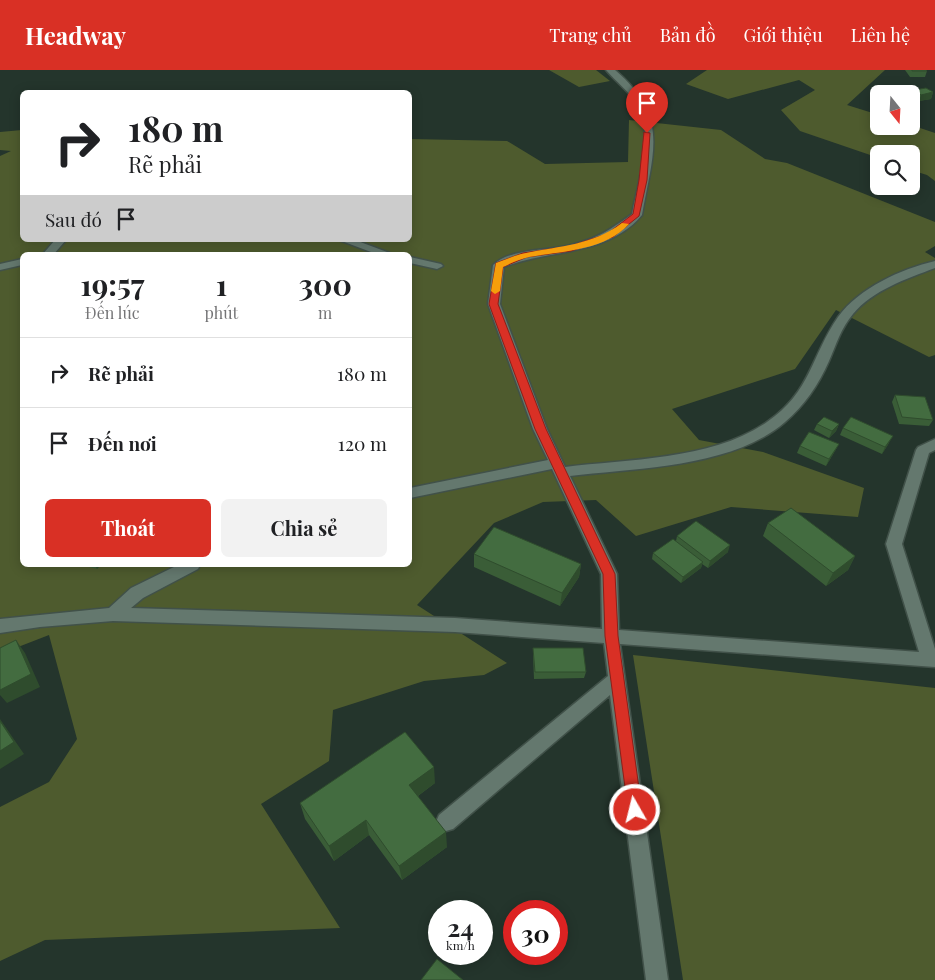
<!DOCTYPE html>
<html lang="vi">
<head>
<meta charset="utf-8">
<style>
  body { margin:0; font-family:"Playfair Display",serif; background:#f2f2f2; color:#202124; height:100vh; display:flex; flex-direction:column; font-size:19px; white-space:nowrap }
  * { box-sizing:border-box; margin:0 }
  p { font-size:16px; color:#757577 }
  .icon { flex:none; width:28px; height:28px; fill:none; stroke:currentColor; stroke-width:2; stroke-linecap:round; stroke-linejoin:round }
  .map { position:relative; flex:1; overflow:hidden }
  .details { position:absolute; left:20px; top:182px; width:392px; height:315px; display:flex; flex-direction:column; background:#fff; border-radius:8px; box-shadow:0 2px 12px #0003 }
  .details>* { flex:none }
  .guide { position:absolute; left:20px; top:20px; width:392px; height:152px; border-radius:8px; box-shadow:0 2px 12px #0003; background:#fff; color:#202124; overflow:hidden }
  .needle { width:32px; rotate:162deg }
  .controls { position:absolute; left:870px; top:15px; display:grid; gap:10px }
  .controls a { display:grid; place-items:center; width:50px; height:50px; border-radius:8px; background:#fff; box-shadow:0 2px 12px #0003; font-size:25px }
  .speed { position:absolute; left:428px; top:830px; display:flex; gap:10px; font-size:25px; font-weight:700; text-align:center }
  .speed>* { display:grid; place-content:center; width:65px; height:65px; border-radius:50%; background:#fff; box-shadow:0 2px 12px #0003; line-height:1 }
  .speed small { font-size:12px; font-weight:400 }
  .speed .limit { border:8px solid #d22; background:#fff; color:#111 }
  .pin { position:absolute; display:grid; place-items:center; width:42px; height:42px; color:#fff; margin:-51px -21px; border-radius:50% 50% 50% 0; rotate:-45deg; box-shadow:0 0 5px #0007 }
  .pin .icon { rotate:45deg }
  .me { position:absolute; width:55px; margin:-28px; rotate:352deg; stroke-linejoin:round; filter:drop-shadow(0 0 4px #0008) }
  .turn { display:flex; align-items:center; gap:18px; height:105px; padding:0 25px; font-size:22px }
  .turn .icon { width:65px; height:65px; stroke-width:2.5 }
  .turn b { display:block; font-size:35px; line-height:42px }
  .then { display:flex; align-items:center; height:48px; padding:0 25px; background:#0003; gap:10px; font-size:19px }
  .eta { display:flex; justify-content:space-evenly; align-items:center; height:85px; text-align:center }
  .eta b { font-size:30px; font-weight:700; line-height:35px }
  .button { display:flex; gap:10px; margin-top:auto; padding:10px 25px }
  .button a { flex:1; height:58px; border-radius:8px; background:#d93025; color:#fff; font-size:20px; font-weight:700; line-height:58px; text-align:center }
  .button a+a { background:#f2f2f2; color:#202124 }
  ul { padding:0; list-style:none }
  li { display:flex; align-items:center; gap:15px; height:70px; padding:0 25px; border-top:1px solid #e0e0e0 }
  li div { flex:1 }
  li b { display:block; font-size:19px }
  li em { font-style:normal }
  header { display:flex; align-items:center; gap:30px; box-sizing:border-box; height:70px; padding:0 25px; background:#d93025; color:#fff }
  header strong { font-size:24px }
  nav { display:flex; gap:28px; margin-inline-start:auto; font-size:18px }
  .map>svg:first-child { display:block }
</style>
</head>
<body>
<header>
<strong>Headway</strong>
<nav><a>Trang chủ</a><a>Bản đồ</a><a>Giới thiệu</a><a>Liên hệ</a></nav>
</header>
<div class="map">
<svg width="935" height="910" viewBox="0 0 935 910">
  <rect width="100%" height="100%" fill="#24352c"/>
  <!-- green -->
  <path fill="#4e5b2e" fill-rule="evenodd" d="M549,0h47l14,11 -31,6z
    M707,0h178l-38,35 32,10v11l32,-1 24,8v48l-8,-6 -16,-5v-16h-32v4l-79,-27 -19,-21 34,-20 -16,-10 -71,19 -42,-15z
    M629,50l92,10 44,29 22,4 148,59v24l-10,6 10,6v97l-6,2 -93,-47 -41,59 -123,40 27,31 64,12 101,36 -6,29 -127,-10 -95,29 -40,-36 -53,2 -49,21 -77,82 90,58 -23,12 -60,6 -91,29 -4,51 -68,43 79,124 -295,12 -45,21v-154l49,-25 28,-43 -28,-104 -49,19v-498l11,-5 -11,-1v-18l22,-2v110h388v-101l97,2 38,23 83,-2zM22,185h388v310h-388z
    M633,585l302,33v292h-252z"/>
  <g fill="none" stroke-linecap="round" stroke-linejoin="round">
    <defs>
      <path id="minor" d="M606,0h9c55,47 38,82 27,145 -34,41 -92,34 -138,52l-4,37 47,125 18,38c63,-8 148,-7 202,-45 44,-30 44,-66 71,-105 21,-29 63,-48 97,-56v7c-29,11 -62,22 -82,46 -12,14 -17,31 -24,47 -10,23 -25,45 -44,61 -53,46 -149,46 -215,54l47,98 2,56 300,22 -33,-108 30,-94 2,-3 17,-8v11l-6,3 -27,91 33,105v18l-315,-23 48,336h-22l-36,-285 -157,134 -7,2 -7,-2 -3,-7 3,-7 169,-139 -4,-33 -149,-11 -342,-11 -73,6 -40,6v-14l109,-11 22,-20 47,-23h22l-2,4 -55,29 -12,10 324,10 147,11 -1,-55 -49,-105 -142,29v-10l138,-28 -15,-31 -45,-125 5,-39c17,-17 56,-14 78,-20 27,-7 39,-15 61,-31 6,-33 23,-79 5,-110 -8,-13 -21,-22 -31,-34z
        M55,170h11l-13,15h-11z
        M339,170h16l40,15h-16z
        M410,187l31,7 2,2 -6,3 -27,-6z
        M22,189v6l-22,5v-6z"/>
    </defs>
    <!-- minor casing -->
    <use href="#minor" stroke="#415149" stroke-width="3"/>
    <!-- minor -->
    <use href="#minor" fill="#64786e" fill-rule="evenodd"/>
  </g>
  <!-- wall -->
  <path fill="#3a5d37" d="M905,0h21l1,1 -2,6h-15z
    M914,20l19,2 -2,7 -12,2 -7,-5z
    M895,325l38,25 -4,6 -30,-2 -7,-22z
    M817,354h22l-3,7 -7,7 -15,-8z
    M843,358l46,15 -7,11 -42,-19z
    M839,374l-4,7 -9,15 -29,-13 3,-7z
    M768,453l87,33 -7,14 -22,16 -63,-50z
    M677,466l51,16 -20,16 -6,-4 -1,4 -20,15 -29,-24 1,-6 23,-12z
    M474,484l107,10 -2,13 -19,29 -86,-39z
    M81,495h20l-4,4z
    M533,578l53,24 -2,6 -50,1 -1,-24z
    M435,713l-17,13 29,51 -45,33 -33,-45 -35,26 -29,-42 -5,-16z"/>
  <!-- shaded-wall -->
  <path fill="#2f4c2d" d="M933,22l-2,7 -12,2 2,-6z
    M839,354l-3,7 -7,7 3,-7z
    M893,366l-4,7 -7,11 3,-7z
    M839,374l-4,7 -9,15 3,-7z
    M730,475l-2,7 -20,16 2,-7z
    M855,486l-7,14 -22,16 7,-13z
    M703,492l-2,6 -20,15 2,-6z
    M581,494l-2,13 -19,29 2,-13z
    M95,495h6l-4,4z
    M16,570l9,13 15,34 -33,16 -7,-8v-5z
    M0,649l24,35 -24,15z
    M434,697l1,16 -24,18 -2,-16z
    M366,750l3,15 -35,26 -5,-15z
    M446,762l1,15 -45,33 -3,-14z"/>
  <!-- building -->
  <path fill="#436c40" stroke="#2f4c2d" d="M912,0h14l1,1h-15z
    M926,18l7,4 -12,3 -7,-5z
    M895,325l30,2 8,23 -31,-3z
    M824,347l15,7 -7,7 -15,-7z
    M851,347l42,19 -8,11 -42,-19z
    M809,362l30,12 -10,15 -29,-13z
    M791,438l64,48 -22,17 -65,-50z
    M696,451l34,24 -20,16 -33,-25z
    M494,457l87,37 -19,29 -88,-39z
    M673,469l30,23 -20,15 -30,-24z
    M16,570l15,34 -31,16v-42z
    M533,578h50l3,24h-51z
    M0,651l14,21 -14,9z
    M405,662l29,35 -25,18 37,47 -47,34 -33,-46 -37,26 -29,-43z
    M437,889l26,21h-42z"/>
  <!-- route -->
  <path fill="#d93025" stroke="#8d1f18" d="M644,62l6,1 -3,47 -8,36 -26,21 -42,14 -44,6 -24,10 -5,37 48,125 69,145 3,62 24,174 -2,5 -5,2 -5,-2 -2,-5 -23,-174 -2,-62 -68,-145 -46,-125 7,-41 27,-10 47,-7 37,-12 26,-20 6,-34z"/>
  <!-- slow -->
  <path fill="#f59e0b" d="M622,153l7,1c-25,27 -67,27 -100,33 -9,2 -18,6 -26,10l-3,24 -5,3 -4,-3 5,-28c9,-3 19,-8 30,-10 34,-7 67,-8 96,-30z"/>
</svg>
<div class="controls">
<a><svg class="needle" viewBox="-14 -14 28 28"><path d="M0-13l5 13h-10z" fill="#e53935"/><path d="M0 13l5-13h-10z" fill="#757577"/></svg></a>
<a><svg class="icon" aria-label="search" viewBox="0 0 24 24"><circle cx="10" cy="10" r="6"/><path d="M15 15l6 6"/></svg></a>
</div>
<div class="speed"><div>24<small>km/h</small></div><div class="limit">30</div></div>
<div class="pin" style="left:647px;top:63px;background:#d93025"><svg class="icon" aria-label="arrive" viewBox="0 0 24 24"><path d="M6 21V4h12l-3 4 3 4H6"/></svg></div>
<svg class="me" style="left:635px;top:740px" viewBox="-20 -20 40 40"><circle r="17" fill="#d93025" stroke="#fff" stroke-width="3"/><path d="M0-11L8 9 0 5-8 9z" fill="#fff"/></svg>
<div class="guide">
<div class="turn"><svg class="icon" aria-label="right" viewBox="0 0 24 24"><path d="M7 20v-9h11M14 6l5 5-5 5"/></svg><div><b>180 m</b>Rẽ phải</div></div>
<div class="then">Sau đó<svg class="icon" aria-label="arrive" viewBox="0 0 24 24"><path d="M6 21V4h12l-3 4 3 4H6"/></svg></div>
</div>
<section class="details">
<div class="eta">
<div><b>19:57</b><p>Đến lúc</p></div>
<div><b>1</b><p>phút</p></div>
<div><b>300</b><p>m</p></div>
</div>
<ul>
<li><svg class="icon" aria-label="right" viewBox="0 0 24 24"><path d="M7 20v-9h11M14 6l5 5-5 5"/></svg><div><b>Rẽ phải</b></div><em>180 m</em></li>
<li><svg class="icon" aria-label="arrive" viewBox="0 0 24 24"><path d="M6 21V4h12l-3 4 3 4H6"/></svg><div><b>Đến nơi</b></div><em>120 m</em></li>
</ul>
<div class="button"><a>Thoát</a><a>Chia sẻ</a></div>
</section>
</div>
</body>
</html>
